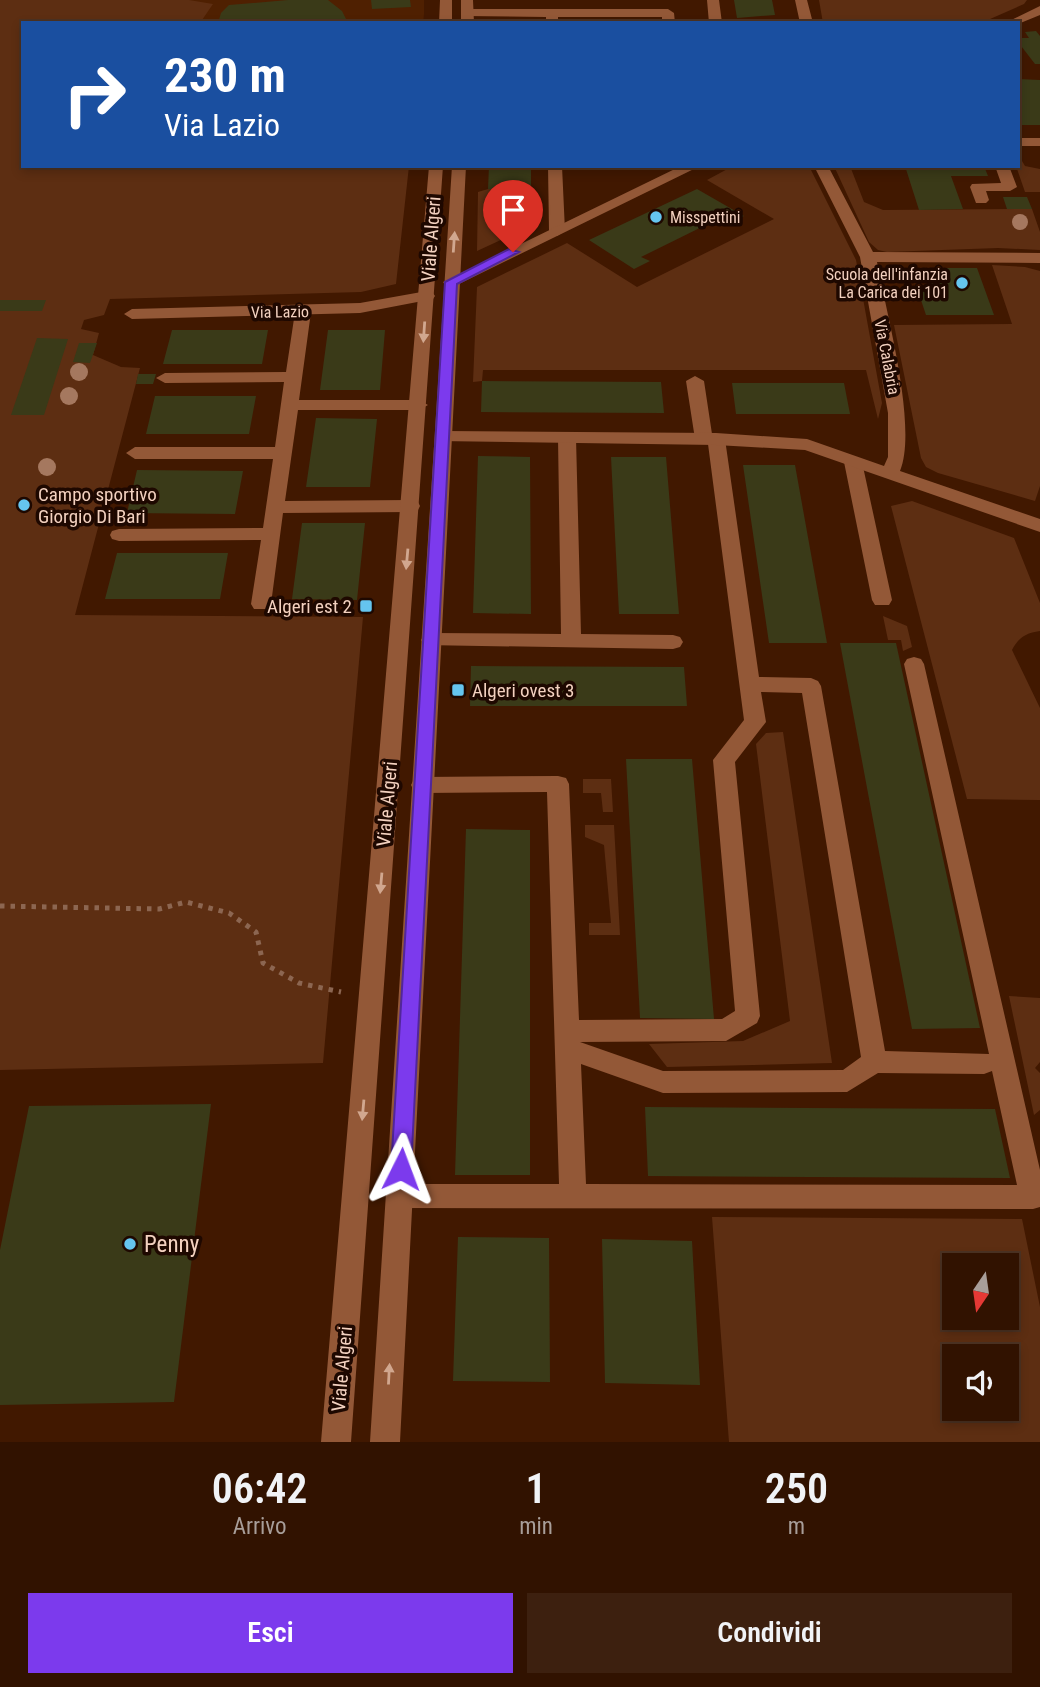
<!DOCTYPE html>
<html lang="it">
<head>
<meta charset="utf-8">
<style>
  body { margin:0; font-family:"Roboto Condensed",sans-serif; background:#3d200f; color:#f1f3f6; height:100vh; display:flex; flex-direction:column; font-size:26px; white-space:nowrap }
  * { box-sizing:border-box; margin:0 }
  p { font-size:23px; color:#a89e99 }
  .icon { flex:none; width:38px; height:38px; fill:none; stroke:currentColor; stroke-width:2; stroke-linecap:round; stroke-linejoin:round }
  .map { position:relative; height:1442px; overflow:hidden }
  .drawer { display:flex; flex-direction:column; background:#311200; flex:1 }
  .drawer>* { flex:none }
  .banner { position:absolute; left:21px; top:21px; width:999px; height:147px; border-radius:0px; box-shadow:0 4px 10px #0003,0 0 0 2px #4c3222; background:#1a4fa0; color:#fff; overflow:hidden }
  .needle { width:46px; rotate:193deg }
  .tools { position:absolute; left:942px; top:1253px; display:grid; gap:14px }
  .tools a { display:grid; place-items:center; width:77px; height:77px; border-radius:0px; background:#311200; box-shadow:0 4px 10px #0003,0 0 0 2px #4c3222; font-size:35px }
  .pin { position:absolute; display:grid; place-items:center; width:60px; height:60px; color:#fff; margin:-72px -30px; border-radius:50% 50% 50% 0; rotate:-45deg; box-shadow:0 0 7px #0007 }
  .pin .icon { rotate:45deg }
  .me { position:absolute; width:77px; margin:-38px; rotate:3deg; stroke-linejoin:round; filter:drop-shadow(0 0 5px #0008) }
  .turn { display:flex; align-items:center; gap:24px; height:147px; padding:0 28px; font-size:32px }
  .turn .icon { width:91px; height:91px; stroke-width:2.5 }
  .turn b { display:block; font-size:49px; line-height:60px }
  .eta { display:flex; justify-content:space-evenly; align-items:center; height:119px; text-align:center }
  .eta b { font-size:42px; font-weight:600; line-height:49px }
  .button { display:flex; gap:14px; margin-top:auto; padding:14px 28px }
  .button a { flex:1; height:80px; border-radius:0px; background:#7c3aed; color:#fff; font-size:28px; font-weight:600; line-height:80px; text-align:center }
  .button a+a { background:#3d200f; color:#f1f3f6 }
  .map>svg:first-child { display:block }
</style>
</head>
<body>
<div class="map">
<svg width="1040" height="1442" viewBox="0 0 1040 1442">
  <rect width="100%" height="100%" fill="#411800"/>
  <!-- built -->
  <path fill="#4f2001" d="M189,0h235v14l-1,9h-241z"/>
  <!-- green -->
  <path fill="#5d2e12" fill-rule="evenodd" d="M0,0h189l24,4 -13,19h-177v143h386l-13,118 -35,8 -251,7 -6,16 -20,5 -3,9 18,4 -6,22 28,12 19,1 -65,247 288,2 -40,446 -323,7z
    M819,0h208l-3,4 -43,19h-158z
    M1019,156l6,10 15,3v23h-15l-9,-26h2z
    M733,166h76l47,94 26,143 -4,16 -12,-49h-383l-1,11 -9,1 4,-95 90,-44 70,44 137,-68 -67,-39z
    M834,166h16l14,36 19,8 149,-1 8,23v18l-42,-2 -111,4 -9,-2 -9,-8z
    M488,189l43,1 6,3 -4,26 -6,9 -50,23 1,-59z
    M992,265l33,2 15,4v215l-5,15 -97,-28 -12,-6 -5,-9 -27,-133 118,-1z
    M912,501l102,37 26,65v28c-14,2 -21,6 -28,19l28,58v92l-73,-1 -76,-293z
    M883,616l24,10 5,21 -9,4 -2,-11h-13z
    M783,732l49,331 -165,4 -18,-23 94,-3 47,-20 -34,-277 10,-11z
    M583,779h28l2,33h-10l-2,-19h-18z
    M585,825h29l6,110h-31v-12h22l-7,-78 -19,-8z
    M1009,996l31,2v64l-5,6 5,5v37l-6,5z
    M712,1217l310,2 18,88v135h-311zM954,1265h52v53h-52zM954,1356h52v53h-52z"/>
  <!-- building -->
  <path fill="#3a3a18" d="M288,0h40l14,11 6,12h-130l3,-10 8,-8z
    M371,0h39l1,7 -39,2z
    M734,0h38l3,15 -38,3z
    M1036,31l4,5v28h-5l-17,-22v-4h11l-4,-6z
    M1018,79l22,1v45h-22z
    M489,166h42v24l-43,-1z
    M905,166h79l4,10h-37l12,33 -44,1z
    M697,189l47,27 -15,8 -9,-6 -79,39 9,4 -16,8 -45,-29z
    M1003,197h24l5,12h-25z
    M922,268h55l17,47h-68l-9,-27h11z
    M0,300h46l-4,11h-42z
    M172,330h96l-6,34h-99z
    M328,330h57l-5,60h-60z
    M37,338l31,1 -24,76h-33z
    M79,343h18l-7,20 -17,-1z
    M138,374h18l-3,10h-17z
    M482,381l179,1 3,31 -183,-1z
    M732,383h112l6,31h-114z
    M155,396h101l-7,38h-103z
    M316,418l61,1 -7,68h-64z
    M478,456l52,1 1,157 -58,-1z
    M611,457h55l13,157h-60z
    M743,465h52l32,178h-58z
    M137,470l106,1 -8,43 -108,-1z
    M302,523h63l-8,77 -65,-1z
    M117,553h111l-8,46h-115z
    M840,643h56l84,385 -68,1z
    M471,666l213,1 3,39h-217z
    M626,759h66l22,260 -74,-1z
    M466,829l64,1v345h-75z
    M211,1104l-37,298 -174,3v-155l29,-144z
    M645,1107l350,2 15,69 -362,-2z
    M458,1237l91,1 1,144 -97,-1z
    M602,1239l90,2 8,144 -95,-2z"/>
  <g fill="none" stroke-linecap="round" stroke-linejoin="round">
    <!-- path -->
    <path stroke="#8c6651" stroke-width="5" stroke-dasharray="4.5 6" stroke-linecap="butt" d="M0,906l159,3 27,-7 43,11 27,19 7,31 36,20 42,9"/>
    <!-- lane -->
    <path fill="#935837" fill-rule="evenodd" d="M707,0h12l3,23h-13z
      M469,9h199l6,4 1,10h-13v-6h-104v6h-12v-6l-82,-1v-6z
      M548,166h14l3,65 -8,5 -8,-5z
      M995,166h14l8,21 -7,4h-24l3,9 -3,3h-10l-6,-16 2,-3 29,-1z
      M303,307l8,5 -12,88h120l9,5 -9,5h-121l-13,91 126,-1 7,2 2,4 -2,4 -7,2 -128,1 -12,91 -3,5h-14l-3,-5 10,-64 -142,1 -7,-2 -2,-4 2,-4 7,-2 144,-1 10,-69h-138l-9,-6 9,-6h140l9,-65 -119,1 -9,-5 9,-5 121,-1 9,-60z
      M695,376l9,5 8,53 10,1 3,4 34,238 52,1 7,3 3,5 64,365 104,3 -85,-390 3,-5 7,-2 7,2 3,5 116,506v37l-7,2 -634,-1 -9,-3 -4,-9 4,-9 9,-3h160l-12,-392 -125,1 -8,-2 -3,-6 3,-6 8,-2 136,-1 8,2 3,6 10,236 143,-1 13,-8 -22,-251 31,-40 -36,-276 -10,-1 -3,-4 -9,-58zM761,692l41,1 59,364 -18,13 -180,1 -83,-29 146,-1 31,-18 3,-7 -25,-254 31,-40zM581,1064l82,29 184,-1 31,-19 106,1 8,-3 25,114 -431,-1z
      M567,432l9,6 5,196 92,1 7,2 3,5 -3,5 -7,2 -249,-4 -3,-5 3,-5 7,-2 130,1 -3,-196z
      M853,456l9,6 30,138 -3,5h-14l-3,-5 -28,-138z"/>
    <!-- street -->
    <path fill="#935837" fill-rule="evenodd" d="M795,0h12l6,23h-13z
      M1040,6v9l-22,9 -13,-1z
      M1018,138h22v8h-22z
      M681,166h19l-243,119h-12l-2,-3z
      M814,166h14l45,86 167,1v10l-163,-1c9,50 41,165 23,209l140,48v13l-235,-82 -89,-5 -278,-4 -3,-4 3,-4 6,-2 272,2 91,6 77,27 4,-9v-44l-28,-156z
      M427,291l6,2 2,3 -2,3 -73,14 -228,6 -8,-5 8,-5 228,-6z"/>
    <!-- secondary -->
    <path fill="#935837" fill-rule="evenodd" d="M440,0h12v23h-13z
      M461,0h12l1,23h-13z
      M429,166h14l-92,1276h-30z
      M452,166h14l-66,1276h-30z"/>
  </g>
  <!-- trees -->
  <g fill="#a5785f">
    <circle cx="1020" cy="222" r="8"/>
    <circle cx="79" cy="372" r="9"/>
    <circle cx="69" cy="396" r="9"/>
    <circle cx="47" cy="467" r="9"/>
  </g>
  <!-- one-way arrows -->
  <defs><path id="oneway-solid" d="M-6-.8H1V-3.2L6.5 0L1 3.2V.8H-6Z" transform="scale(1.75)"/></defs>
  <g fill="#d1a78f">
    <use href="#oneway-solid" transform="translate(454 242) rotate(-86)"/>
    <use href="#oneway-solid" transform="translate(424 332) rotate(94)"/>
    <use href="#oneway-solid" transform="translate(407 559) rotate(95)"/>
    <use href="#oneway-solid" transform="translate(381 883) rotate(95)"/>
    <use href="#oneway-solid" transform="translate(363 1110) rotate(95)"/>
    <use href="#oneway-solid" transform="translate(389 1374) rotate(-87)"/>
  </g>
  <!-- route -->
  <path fill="#7c3aed" stroke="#51269a" stroke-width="2" d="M509,249l10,3 -62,32 -46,885 -3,6 -7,3 -7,-3 -3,-6 54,-887z"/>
  <!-- markers -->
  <g fill="#65c5ef" stroke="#1e0800" stroke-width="2.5">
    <circle cx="656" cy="217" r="7"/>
    <circle cx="962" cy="283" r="7"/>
    <circle cx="24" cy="505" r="7"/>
    <rect x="359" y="599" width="14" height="14" rx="3.5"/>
    <rect x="451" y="683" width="14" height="14" rx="3.5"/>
    <circle cx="130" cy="1244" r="7"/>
  </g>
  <g text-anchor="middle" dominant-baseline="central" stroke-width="7" stroke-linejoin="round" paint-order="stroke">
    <!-- far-poi labels -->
    <g font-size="16" fill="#f3d1bf" stroke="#1e0800" text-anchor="start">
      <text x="670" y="217">Misspettini</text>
      <text x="948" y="274" text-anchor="end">Scuola dell'infanzia<tspan x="948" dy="18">La Carica dei 101</tspan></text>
    </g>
    <!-- far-street labels -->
    <g font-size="16" fill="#f3d1bf" stroke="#1e0800">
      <text transform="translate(280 312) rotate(-1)">Via Lazio</text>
      <text transform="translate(887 357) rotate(79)">Via Calabria</text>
    </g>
    <!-- street labels -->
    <g font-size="19" fill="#f3d1bf" stroke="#1e0800">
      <text transform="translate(431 239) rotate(-86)">Viale Algeri</text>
      <text transform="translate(387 804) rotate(-85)">Viale Algeri</text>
      <text transform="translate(342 1369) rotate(-85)">Viale Algeri</text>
    </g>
    <!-- poi labels -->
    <g font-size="19" fill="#f3d1bf" stroke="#1e0800" text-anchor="start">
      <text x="38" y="494">Campo sportivo<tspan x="38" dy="22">Giorgio Di Bari</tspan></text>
      <text x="352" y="606" text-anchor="end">Algeri est 2</text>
      <text x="472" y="690">Algeri ovest 3</text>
    </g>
    <!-- near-poi labels -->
    <g font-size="23" fill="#f3d1bf" stroke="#1e0800" text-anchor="start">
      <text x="144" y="1244">Penny</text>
    </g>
  </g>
</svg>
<div class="tools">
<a><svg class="needle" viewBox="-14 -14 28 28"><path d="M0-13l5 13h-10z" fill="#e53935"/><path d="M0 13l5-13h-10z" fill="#a89e99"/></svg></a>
<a><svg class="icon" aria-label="sound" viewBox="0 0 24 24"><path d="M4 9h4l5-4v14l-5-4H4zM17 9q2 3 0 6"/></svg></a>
</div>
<div class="pin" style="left:513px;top:252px;background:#d93025"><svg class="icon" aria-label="arrive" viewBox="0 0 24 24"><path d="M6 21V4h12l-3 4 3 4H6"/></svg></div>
<svg class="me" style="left:401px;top:1169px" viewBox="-20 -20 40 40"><path d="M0-17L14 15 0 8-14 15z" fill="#7c3aed" stroke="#fff" stroke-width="4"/></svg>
<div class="banner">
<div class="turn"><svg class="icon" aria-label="right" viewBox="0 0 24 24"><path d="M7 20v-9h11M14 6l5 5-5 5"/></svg><div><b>230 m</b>Via Lazio</div></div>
</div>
</div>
<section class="drawer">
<div class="eta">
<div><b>06:42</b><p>Arrivo</p></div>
<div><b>1</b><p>min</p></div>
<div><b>250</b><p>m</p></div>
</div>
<div class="button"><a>Esci</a><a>Condividi</a></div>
</section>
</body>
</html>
